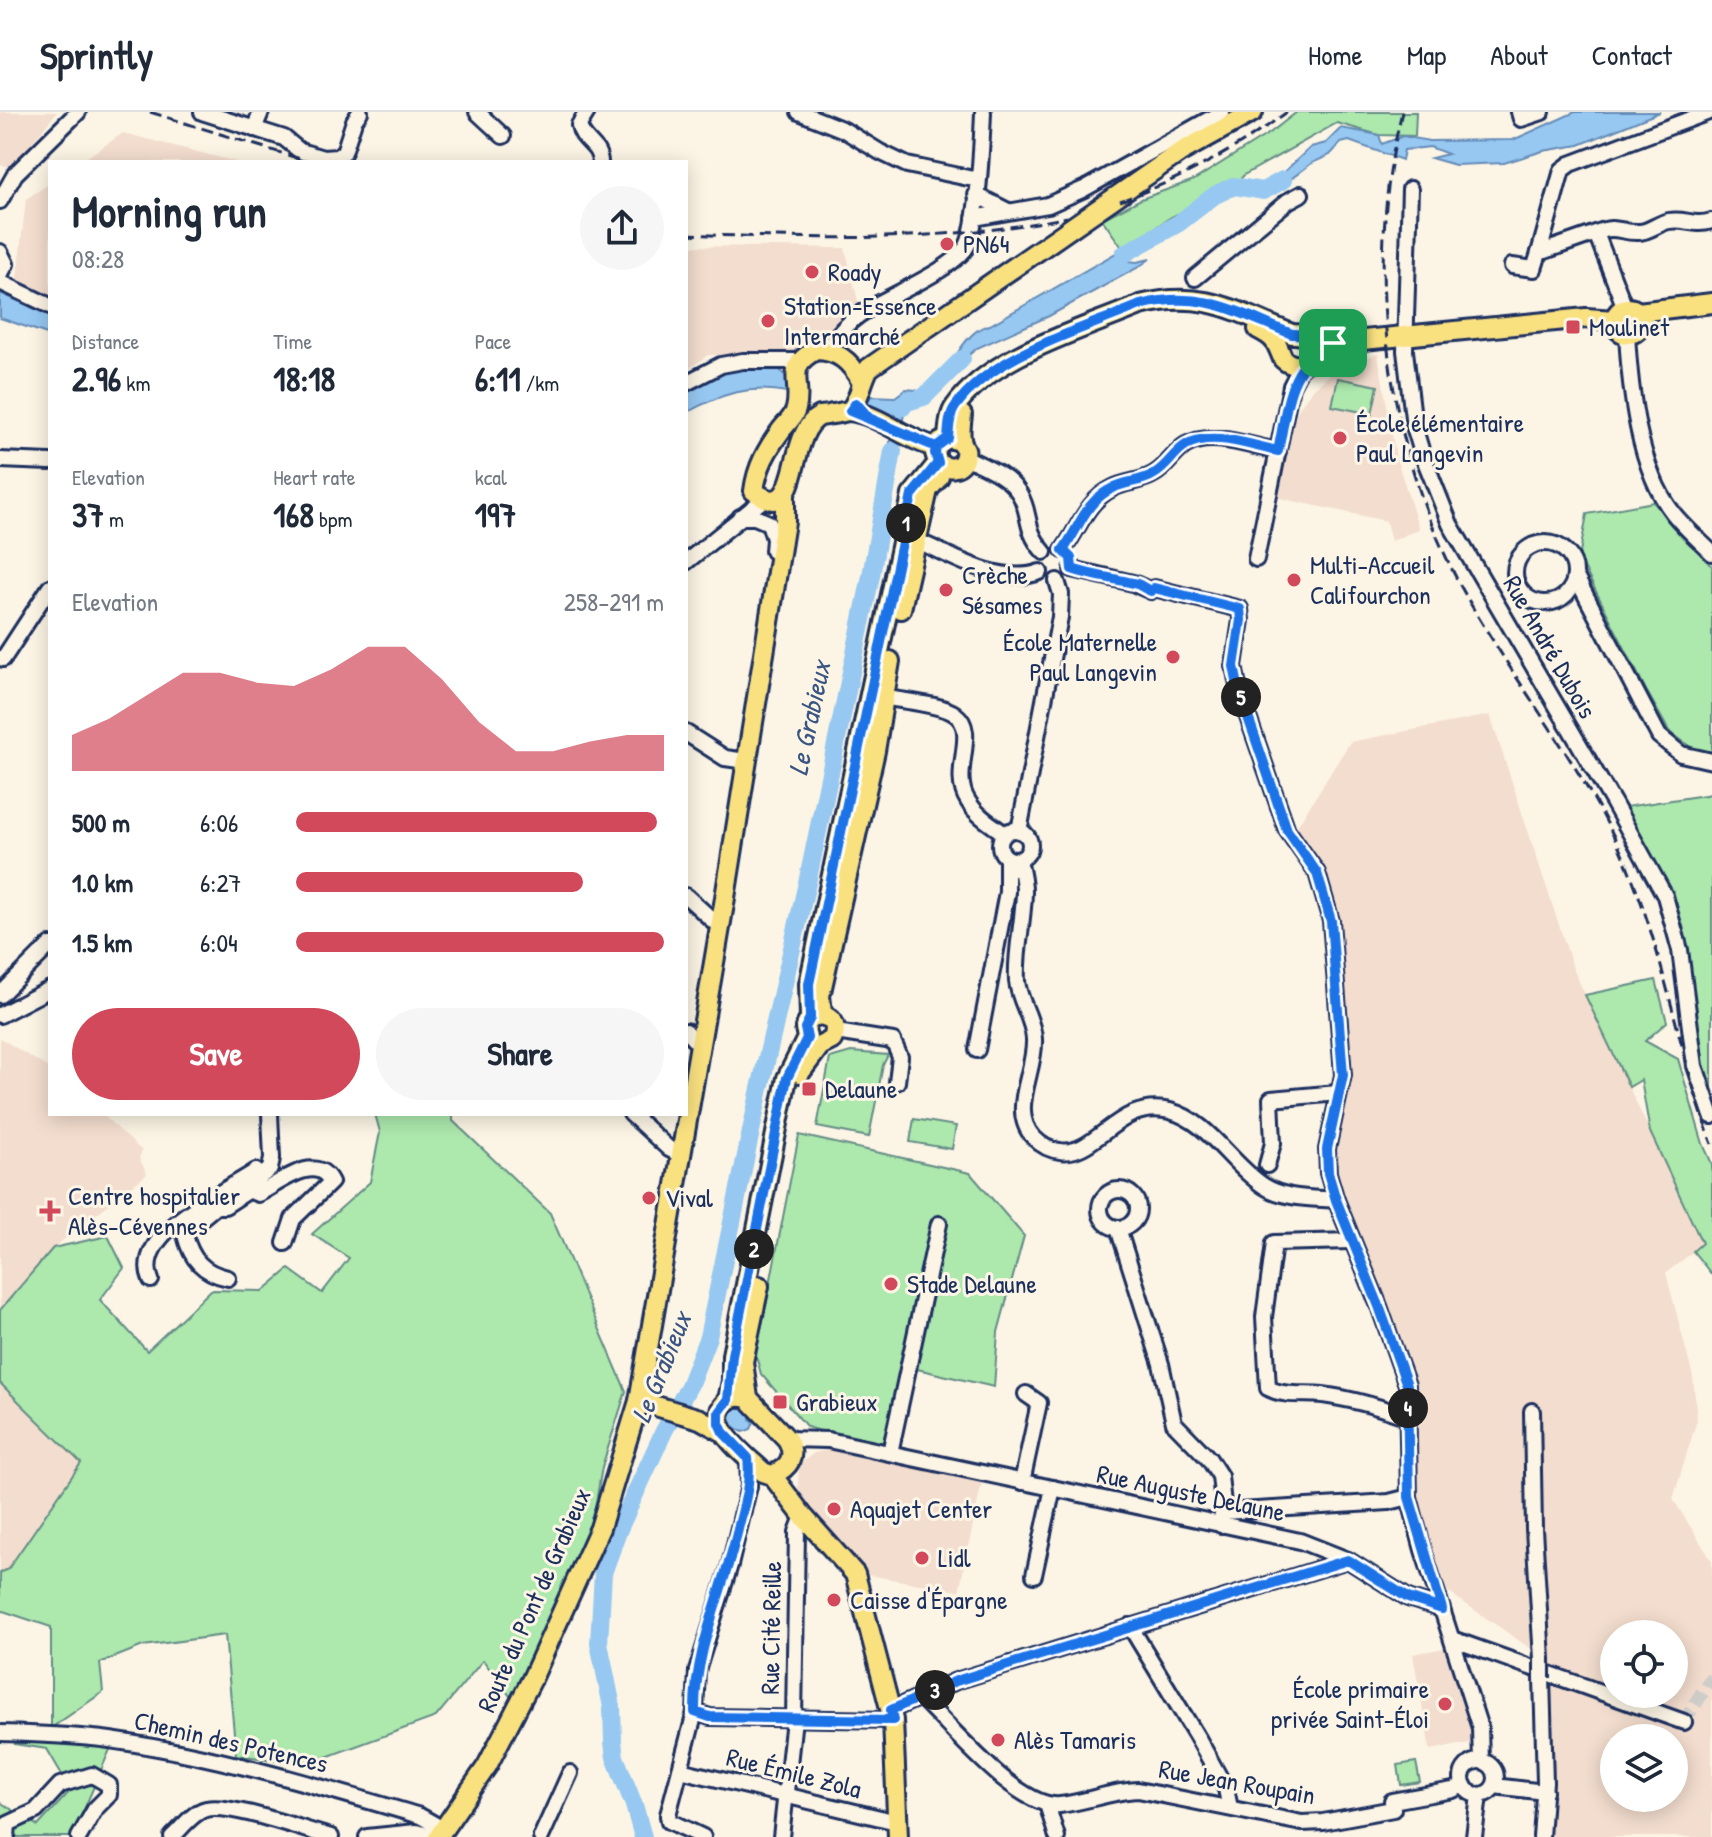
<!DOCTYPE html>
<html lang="en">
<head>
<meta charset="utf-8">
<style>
	body { margin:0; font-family:"Patrick Hand",sans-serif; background:#f6f6f7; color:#1f2937; height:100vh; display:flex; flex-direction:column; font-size:30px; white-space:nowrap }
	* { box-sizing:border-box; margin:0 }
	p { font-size:26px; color:#747a83 }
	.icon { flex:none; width:44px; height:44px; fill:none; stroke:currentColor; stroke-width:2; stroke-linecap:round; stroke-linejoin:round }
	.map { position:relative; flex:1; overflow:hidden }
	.panel { position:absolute; left:48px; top:48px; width:640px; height:956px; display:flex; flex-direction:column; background:#fff; border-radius:0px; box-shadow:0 4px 20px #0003 }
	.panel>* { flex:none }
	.tools { position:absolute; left:1600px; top:1508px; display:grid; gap:16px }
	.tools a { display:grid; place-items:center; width:88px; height:88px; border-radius:50%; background:#fff; box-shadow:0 4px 20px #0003; font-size:40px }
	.pin { position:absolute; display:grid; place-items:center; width:68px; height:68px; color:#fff; margin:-34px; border-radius:16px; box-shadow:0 4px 12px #0006 }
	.km { position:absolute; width:40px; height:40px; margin:-20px; border-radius:50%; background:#222; color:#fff; font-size:22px; line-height:40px; text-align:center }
	.round { display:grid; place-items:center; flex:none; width:84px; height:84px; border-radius:42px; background:#f6f6f7 }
	.headline { display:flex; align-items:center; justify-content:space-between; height:136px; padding:0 24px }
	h1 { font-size:44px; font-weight:700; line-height:60px }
	.metrics { display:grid; grid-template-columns:repeat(3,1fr); gap:12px; height:136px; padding:8px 24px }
	.metrics div { display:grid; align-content:center }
	.metrics b { font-size:34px; font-weight:700 }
	.metrics small { font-size:22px; font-weight:400 }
	.metrics p { font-size:22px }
	.chart { height:224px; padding:16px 24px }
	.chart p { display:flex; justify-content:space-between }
	.chart svg { width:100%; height:144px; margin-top:8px; fill:#d1495b; opacity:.7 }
	.primary-button { display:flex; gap:16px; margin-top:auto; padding:16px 24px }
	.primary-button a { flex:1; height:92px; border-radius:48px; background:#d1495b; color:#fff; font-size:32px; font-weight:700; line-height:92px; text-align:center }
	.primary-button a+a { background:#f6f6f7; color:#1f2937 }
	ul { padding:0 24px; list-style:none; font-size:26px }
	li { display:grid; grid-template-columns:128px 96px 1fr; align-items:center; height:60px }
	li i { height:20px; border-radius:10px; background:#d1495b }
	header { display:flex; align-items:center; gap:48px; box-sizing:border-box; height:112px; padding:0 40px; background:#fff; border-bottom:2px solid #e0e1e3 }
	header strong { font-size:38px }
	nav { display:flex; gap:44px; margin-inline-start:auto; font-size:28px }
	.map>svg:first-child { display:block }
</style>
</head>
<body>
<header>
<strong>Sprintly</strong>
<nav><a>Home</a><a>Map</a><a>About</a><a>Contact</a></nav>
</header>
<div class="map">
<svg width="1712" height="1725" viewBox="0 0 1712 1725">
	<rect width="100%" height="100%" fill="#fcf5e5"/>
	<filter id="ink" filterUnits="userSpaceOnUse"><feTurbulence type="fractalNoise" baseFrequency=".0125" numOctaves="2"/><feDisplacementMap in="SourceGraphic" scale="16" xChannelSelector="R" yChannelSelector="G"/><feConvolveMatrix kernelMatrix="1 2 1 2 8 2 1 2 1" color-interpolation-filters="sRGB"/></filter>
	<g filter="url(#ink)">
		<g fill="#f3ddce" fill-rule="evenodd">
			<path d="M0,0H57L12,55L0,53Z"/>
			<path d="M123,21L237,50H80Z"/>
			<path d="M50,71V185L17,167L26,87Z"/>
			<path d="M686,134L845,136L859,193L798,243H708L686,259Z"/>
			<path d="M1378,242L1396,345L1419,417L1391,429L1386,409L1275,385L1284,337L1292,310L1301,293L1312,278L1335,258L1357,248Z"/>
			<path d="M1490,603L1574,859L1703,1132L1666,1161L1693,1265L1697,1308L1673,1387L1712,1449V1725H1541L1534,1539L1441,1475L1419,1393L1416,1281L1381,1175L1337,1080L1333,1028L1347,954L1334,791L1323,758L1296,716L1350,630ZM1614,1522H1674V1582H1614ZM1614,1626H1674V1686H1614Z"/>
			<path d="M0,926L50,957V1002H102L142,1039L139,1046L147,1062L53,1136L0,1198Z"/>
			<path d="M0,1271L81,1351L8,1457L0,1461Z"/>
			<path d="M838,1335L982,1370L959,1479L863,1462L798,1379L799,1353L814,1341Z"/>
			<path d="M1450,1535L1471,1599L1476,1630L1430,1638L1413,1542Z"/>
		</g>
		<g fill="#ade8ad" stroke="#648c86" stroke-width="2">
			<path d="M1297,0H1416L1415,24L1379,23L1337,11L1244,63L1234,74L1171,105L1123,137L1102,107L1141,87L1194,68L1271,20Z"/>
			<path d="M1338,266L1378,274L1372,302L1332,294Z"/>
			<path d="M1653,390L1712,454V641L1696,639L1669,619L1646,578L1579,446L1587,402Z"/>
			<path d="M1712,682V991L1698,948L1667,775L1625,695Z"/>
			<path d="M1656,868L1667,910L1645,929L1678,947L1703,1032L1712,1052V1163L1693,1139L1702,1131L1650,1020L1641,968L1629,975L1585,883Z"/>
			<path d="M851,940L888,943L883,953L869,1025L817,1015L830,946Z"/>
			<path d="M375,1002H453V1009L550,1101L626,1279L602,1355L594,1402L569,1469L513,1588L483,1548L436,1605L307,1652L236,1643L225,1523L143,1534L100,1551L103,1580L51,1616V1515L0,1498V1461L8,1457L81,1351L0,1271V1198L53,1136L108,1124L124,1156L100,1188L147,1239L211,1178L263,1179L289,1157L322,1181L349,1146L312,1122L370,1070L380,1020Z"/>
			<path d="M914,1007L956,1014L952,1037L910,1030Z"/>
			<path d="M799,1023L970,1061L1024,1124L998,1220L994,1275L904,1254L881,1336L807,1315L761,1262L756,1244Z"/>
			<path d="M50,1629L112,1633L72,1725H0V1690L38,1714L71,1678L47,1637L14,1632Z"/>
			<path d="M1416,1650L1420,1670L1401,1673L1398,1653Z"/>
		</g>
		<g fill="#96c8f2" stroke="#658bb7" stroke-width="2">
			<path d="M1575,0H1660L1579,33L1543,39L1504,51L1455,53L1431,46L1448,42L1430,35L1404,38L1402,48L1349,29L1341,31L1330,43L1312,51L1276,78L1263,79L1311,35L1326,31L1341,16L1379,23L1382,32L1403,24L1429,29L1513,28Z"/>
			<path d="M1143,130L1130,143L1128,149L1137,150L1150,147L1137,156L1049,204L977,236L946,263C954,245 970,216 990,213L1123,137Z"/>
			<path d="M0,181L50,203V223L0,206Z"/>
			<path d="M744,257L780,258L788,266L787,280C749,272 718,283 686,301V280L716,263Z"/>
			<path d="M906,277L916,278L923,285L917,291L905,295L898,339L889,364L884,363L895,303L874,299L867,291L871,284L895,285Z"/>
			<path d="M743,1292L750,1299V1307L754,1310L751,1317L743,1320L727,1312L733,1293Z"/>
		</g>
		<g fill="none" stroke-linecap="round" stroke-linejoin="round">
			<g stroke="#96c8f2" stroke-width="18">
				<path d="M1124,142L1179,111L1215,83L1234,74L1263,79L1283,68"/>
				<path d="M903,295L904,291L924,285L962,247"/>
				<path d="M643,1725L634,1693L615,1645L613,1630L612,1595L599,1531L603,1461L619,1417L664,1319L689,1274L708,1225L759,981L809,762L871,464L893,339"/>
			</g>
			<path stroke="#cfcdca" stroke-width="14" stroke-dasharray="14 7" stroke-linecap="butt" d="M1684,1610L1712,1565"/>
			<g stroke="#1b2f5e" stroke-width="20">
				<g id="minor">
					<path d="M202,0L284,26L300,39L323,46L337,45L344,40L354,9L360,0"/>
					<path d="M477,0L503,24"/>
					<path d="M587,0L579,13C582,30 599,32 600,50"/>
					<path d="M799,0L844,18L880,40L907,53L978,68"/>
					<path d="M1519,0L1521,7L1542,0"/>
					<path d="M254,17L261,0"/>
					<path d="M1410,77L1405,239L1414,314L1423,344L1450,412L1613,690L1665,784L1680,838L1695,954L1712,1004"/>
					<path d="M976,83L1008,99"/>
					<path d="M0,89L15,62L78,0"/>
					<path d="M974,106L1048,93L1084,77L1222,0"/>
					<path d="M1596,121C1616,112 1620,121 1639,120C1649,120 1658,111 1669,109C1686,106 1693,115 1712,109"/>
					<path d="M0,140L6,152L0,163"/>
					<path d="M1539,141L1562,58L1570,52L1709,0"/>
					<path d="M1512,154L1534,157L1539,141L1596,121L1625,196"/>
					<path d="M1195,166L1288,89L1301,82"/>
					<path d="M0,170L50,194"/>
					<path d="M1627,222C1630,277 1638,356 1673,401C1684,415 1699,428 1712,441"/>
					<path d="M826,238C836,224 846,212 859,203C885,185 954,158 967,134C978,113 982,27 983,0"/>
					<path d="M686,271L721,253L743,249H799"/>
					<path d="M965,345C983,354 1008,363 1019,381C1032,402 1023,416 1044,440"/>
					<path d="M0,348L50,350"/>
					<path d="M740,405H755L769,411L774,427L773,439"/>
					<path d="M916,428C951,444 1001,474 1040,460"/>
					<circle cx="1545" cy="461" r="30"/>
					<path d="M1063,438C1080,415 1086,389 1113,376C1126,369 1142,370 1154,362C1167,355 1174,340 1186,333C1212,318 1251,335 1278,339"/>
					<path d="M1256,447L1291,274L1302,253"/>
					<path d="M686,450L764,387"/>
					<path d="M1072,457L1133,471L1151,479L1154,476L1240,497L1241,508L1234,554L1239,579L1287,718L1317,761L1331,809L1343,963L1327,1037L1328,1061L1336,1088L1379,1194L1407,1273L1409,1385L1423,1438L1480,1616L1481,1649"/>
					<path d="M1575,463L1659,624L1681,642L1712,649"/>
					<path d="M3,547L50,475"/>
					<path d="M883,585C901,589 942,592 955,602C980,620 949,660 968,689C976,703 992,713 1005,722"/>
					<path d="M686,621L725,646L746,649"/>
					<circle cx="1015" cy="733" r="15"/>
					<path d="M1019,719L1060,505L1061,482L1057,469"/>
					<path d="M1019,748C1021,758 1024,768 1024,778C1024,808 1015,839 1017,869C1019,890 1033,906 1034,927C1036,960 1008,998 1034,1026C1042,1034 1049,1038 1060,1039C1096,1045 1118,986 1170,999C1209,1009 1231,1053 1264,1074C1284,1087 1313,1086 1336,1088"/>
					<path d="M686,784L720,815"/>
					<path d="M0,883L50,833"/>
					<path d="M0,903L50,877"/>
					<path d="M686,919L693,927L701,930"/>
					<path d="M836,920L893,929L900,945L897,970"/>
					<path d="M977,938L1007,780V746"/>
					<path d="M270,1002L272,1046L270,1057L251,1072L253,1080L258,1082C277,1073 316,1039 331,1070L293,1107L285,1131"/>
					<path d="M631,1002L669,1037L681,1043"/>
					<path d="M1267,1053L1273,1031L1271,987L1338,981"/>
					<circle cx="1119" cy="1097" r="19"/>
					<path d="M1118,1116L1161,1252L1174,1311L1209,1347L1220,1364L1223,1392L1221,1413"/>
					<path d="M1352,1129L1274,1131L1264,1205L1268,1276C1284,1285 1305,1281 1323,1283C1353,1287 1380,1295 1408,1305"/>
					<path d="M228,1166C203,1161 191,1147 185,1123L188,1117L216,1094H225L251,1077"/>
					<path d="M151,1168C131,1121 226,1080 256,1059"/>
					<path d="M1532,1299L1534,1417L1542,1547"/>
					<path d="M787,1327L828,1328L1300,1429L1348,1448"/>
					<path d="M890,1341L939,1112"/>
					<path d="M1022,1370L1039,1291L1026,1282"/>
					<path d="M1223,1400L1389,1390L1409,1385"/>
					<path d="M1034,1463L1053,1376"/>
					<path d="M1130,1514L1199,1628L1226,1677L1230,1696"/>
					<path d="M1452,1527L1684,1610"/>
					<path d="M921,1586C951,1614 1018,1697 1060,1693C1086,1690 1111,1679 1138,1678L1302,1711L1323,1710L1393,1697L1392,1689L1453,1678L1464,1673"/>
					<path d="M891,1598L956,1569L1348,1448L1408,1486L1442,1497"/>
					<path d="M695,1600L710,1605L893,1608"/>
					<path d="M0,1621C37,1622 74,1623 110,1628C215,1643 318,1674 420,1704L436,1713L442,1721"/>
					<circle cx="1479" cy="1666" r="17"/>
					<path d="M680,1658L897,1710"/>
					<path d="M1494,1674L1545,1680"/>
					<path d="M1047,1692L1057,1725"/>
					<path d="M668,1703L695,1600L697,1559L730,1453L749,1374L748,1346"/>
					<path d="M668,1703L669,1709L703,1725"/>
					<path d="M7,1725L8,1712L36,1699L60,1673L92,1663L109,1673V1683L95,1697L79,1725"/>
					<path d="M172,1725C182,1716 193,1700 206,1697C231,1691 304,1718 331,1725"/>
					<path d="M367,1725L416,1720L429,1723L442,1721"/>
					<path d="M541,1725L570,1661"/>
					<path d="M781,1725L794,1607L797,1420L803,1404"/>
					<path d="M1474,1725L1479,1683"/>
					<path d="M1541,1725L1545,1670L1542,1566"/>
				</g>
			</g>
			<g stroke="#1b2f5e" stroke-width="24">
				<g id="major">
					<circle cx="1628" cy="209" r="13"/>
					<path d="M1638,200L1712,191"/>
					<path d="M1258,217C1276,226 1276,230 1283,247C1300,262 1317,247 1310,227"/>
					<path d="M861,269C851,250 838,238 816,238C783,255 803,270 796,297C794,305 787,311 782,317C767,337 757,355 754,379C803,417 785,321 820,304C820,304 831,303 832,302C837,302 845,299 850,299C878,302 908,329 936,335"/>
					<path d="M850,299C860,287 861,270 869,256L1179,41L1253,0"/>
					<path d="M948,326C949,316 949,303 955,295C992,242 1082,218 1140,193C1203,177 1235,199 1292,222C1303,221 1320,229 1333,231L1586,206L1615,208"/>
					<path d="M961,329L948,326L939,331L935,341L938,351C948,358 963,358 965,343C967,335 964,338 962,331C959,323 961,311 962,303"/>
					<path d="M901,497L928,378L939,365"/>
					<path d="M822,900L820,884L875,639L890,549"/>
					<path d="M800,961L820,934L832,928C841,911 827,898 810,906"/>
					<path d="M748,1286L743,1250L759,1174"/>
					<path d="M728,1288L732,1269V1243L787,966L807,926L805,916L810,906L809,872L912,383L938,351"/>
					<path d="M639,1289L700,1307L723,1320"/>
					<path d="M772,1363C789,1356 797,1345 787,1327L748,1286C740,1284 731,1283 725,1291C703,1314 748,1345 763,1360L772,1363L803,1404L855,1462L893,1608L898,1725"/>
					<path d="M438,1725L487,1654L532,1567L600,1416L639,1289L724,792L785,410V384"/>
				</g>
			</g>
			<use href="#minor" stroke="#fcf5e5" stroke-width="14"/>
			<use href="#major" stroke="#fae180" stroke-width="18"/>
			<g stroke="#1b2f5e" stroke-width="3" stroke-dasharray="12 6" stroke-linecap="butt">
				<path d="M150,0L310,50"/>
				<path d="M1402,0C1361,162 1388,353 1473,496C1520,576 1578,650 1618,733C1663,829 1676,934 1712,1032"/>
				<path d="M1120,89C1180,68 1236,38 1287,0"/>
				<path d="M686,122C809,127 947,131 1067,105"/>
			</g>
			<g stroke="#1b2f5e" stroke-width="20" stroke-linecap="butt">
				<path id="minor-bridge" d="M1542,1547V1566"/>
			</g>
			<use href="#minor-bridge" stroke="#fcf5e5" stroke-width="14"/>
		</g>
	</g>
	<g fill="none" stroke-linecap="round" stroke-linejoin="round" filter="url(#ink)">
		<g stroke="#fff" stroke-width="16">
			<path id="route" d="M1333,231C1320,229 1303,221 1292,222C1236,200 1203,177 1140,193C1082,218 992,242 955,295C949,303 949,316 948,326L936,335L869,306L856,291L850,299L936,335L935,341L938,351L912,383L809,872L810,906L805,916L807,926L787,966L732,1243L728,1288L719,1300V1311L723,1320L748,1346C751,1370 745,1390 739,1413C725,1475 694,1537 695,1600L710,1605L893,1608L891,1598L956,1569L1348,1448L1408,1486L1442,1497L1409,1385L1407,1273L1379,1194L1336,1088L1328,1061L1327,1037L1343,963L1331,809L1317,761L1287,718L1239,579L1234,554L1241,508L1240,497L1154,476L1151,479C1144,477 1141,472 1133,471C1113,466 1092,464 1072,457L1071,446L1063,438C1080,415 1085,389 1113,376C1126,369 1142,370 1154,362C1167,355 1174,340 1186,333C1212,318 1251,334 1278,339C1288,293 1287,253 1333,231"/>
		</g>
		<use href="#route" stroke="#1a73e8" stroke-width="10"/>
	</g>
	<g fill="#d1495b" stroke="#fcf5e5" stroke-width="3">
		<circle cx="947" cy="132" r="8"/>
		<circle cx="812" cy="160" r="8"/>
		<circle cx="768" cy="209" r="8"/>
		<rect x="1565" y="207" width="16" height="16" rx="4"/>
		<circle cx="1340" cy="326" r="8"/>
		<circle cx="1294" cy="468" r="8"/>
		<circle cx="946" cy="478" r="8"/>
		<circle cx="1173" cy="545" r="8"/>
		<rect x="801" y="969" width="16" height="16" rx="4"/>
		<circle cx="649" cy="1086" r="8"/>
		<path d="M46 1087h8v8h8v8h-8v8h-8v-8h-8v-8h8z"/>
		<circle cx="891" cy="1172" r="8"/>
		<rect x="772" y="1282" width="16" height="16" rx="4"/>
		<circle cx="834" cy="1397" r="8"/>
		<circle cx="922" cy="1446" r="8"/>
		<circle cx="834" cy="1488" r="8"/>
		<circle cx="1445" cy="1592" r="8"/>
		<circle cx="998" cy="1628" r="8"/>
	</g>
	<g text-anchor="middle" stroke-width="6" stroke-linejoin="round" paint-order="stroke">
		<g font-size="26" fill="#1b2f5e" stroke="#fcf5e5" text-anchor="start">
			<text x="963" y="141">PN64</text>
			<text x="828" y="169">Roady</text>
			<text x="784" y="203">Station-Essence<tspan x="784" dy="30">Intermarché</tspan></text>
			<text x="1589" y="224">Moulinet</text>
			<text x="1356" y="320">École élémentaire<tspan x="1356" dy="30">Paul Langevin</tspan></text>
			<text x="1310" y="462">Multi-Accueil<tspan x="1310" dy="30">Califourchon</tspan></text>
			<text x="962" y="472">Crèche<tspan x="962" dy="30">Sésames</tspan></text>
			<text x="1157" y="539" text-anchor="end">École Maternelle<tspan x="1157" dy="30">Paul Langevin</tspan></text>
			<text x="825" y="986">Delaune</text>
			<text x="68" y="1093">Centre hospitalier<tspan x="68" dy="30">Alès-Cévennes</tspan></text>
			<text x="665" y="1095">Vival</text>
			<text x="907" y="1181">Stade Delaune</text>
			<text x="796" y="1299">Grabieux</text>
			<text x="850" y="1406">Aquajet Center</text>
			<text x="938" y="1455">Lidl</text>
			<text x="850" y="1497">Caisse d'Épargne</text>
			<text x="1429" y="1586" text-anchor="end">École primaire<tspan x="1429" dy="30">privée Saint-Éloi</tspan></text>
			<text x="1014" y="1637">Alès Tamaris</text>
		</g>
		<g font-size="26" fill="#1b2f5e" stroke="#fcf5e5">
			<text transform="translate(1550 535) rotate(60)" y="9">Rue André Dubois</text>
			<text transform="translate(1191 1381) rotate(12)" y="9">Rue Auguste Delaune</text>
			<text transform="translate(534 1488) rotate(-66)" y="9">Route du Pont de Grabieux</text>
			<text transform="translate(771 1516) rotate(-89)" y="9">Rue Cité Reille</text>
			<text transform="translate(231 1630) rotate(13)" y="9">Chemin des Potences</text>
			<text transform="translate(794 1661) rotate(14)" y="9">Rue Émile Zola</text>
			<text transform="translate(1237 1670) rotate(10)" y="9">Rue Jean Roupain</text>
		</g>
		<g font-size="28" font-style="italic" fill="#3a5583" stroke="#fcf5e5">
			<text transform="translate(809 606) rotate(-78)" y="10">Le Grabieux</text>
			<text transform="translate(661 1255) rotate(-68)" y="10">Le Grabieux</text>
		</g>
	</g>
</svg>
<div class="tools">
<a><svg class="icon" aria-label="locate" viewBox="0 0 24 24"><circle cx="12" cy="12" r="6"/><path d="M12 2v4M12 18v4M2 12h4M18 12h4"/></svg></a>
<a><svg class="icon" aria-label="layers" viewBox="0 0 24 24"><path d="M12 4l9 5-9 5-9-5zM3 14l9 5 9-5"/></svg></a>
</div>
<div class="pin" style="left:1333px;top:231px;background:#1e9e55"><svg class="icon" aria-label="arrive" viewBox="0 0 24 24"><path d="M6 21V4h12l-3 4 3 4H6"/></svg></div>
<b class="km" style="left:906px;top:411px">1</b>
<b class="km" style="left:754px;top:1137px">2</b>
<b class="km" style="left:935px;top:1578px">3</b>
<b class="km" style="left:1408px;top:1296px">4</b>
<b class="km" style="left:1241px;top:585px">5</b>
<section class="panel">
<div class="headline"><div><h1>Morning run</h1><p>08:28</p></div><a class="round"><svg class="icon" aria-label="share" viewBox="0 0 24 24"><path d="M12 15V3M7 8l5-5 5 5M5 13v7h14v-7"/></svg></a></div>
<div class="metrics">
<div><p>Distance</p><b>2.96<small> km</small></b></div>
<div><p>Time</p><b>18:18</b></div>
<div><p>Pace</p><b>6:11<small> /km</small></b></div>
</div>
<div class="metrics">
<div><p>Elevation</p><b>37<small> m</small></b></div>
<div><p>Heart rate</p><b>168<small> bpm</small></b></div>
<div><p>kcal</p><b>197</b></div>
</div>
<div class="chart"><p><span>Elevation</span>258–291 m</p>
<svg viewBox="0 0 160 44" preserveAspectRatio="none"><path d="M0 44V33L10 28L20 21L30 14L40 14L50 17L60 18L70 13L80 6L90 6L100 16L110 29L120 38L130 38L140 35L150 33L160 33V44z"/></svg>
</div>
<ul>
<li><b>500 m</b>6:06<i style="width:98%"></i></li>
<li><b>1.0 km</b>6:27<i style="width:78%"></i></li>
<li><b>1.5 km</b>6:04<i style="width:100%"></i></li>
</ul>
<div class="primary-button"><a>Save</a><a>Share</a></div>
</section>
</div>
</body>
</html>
